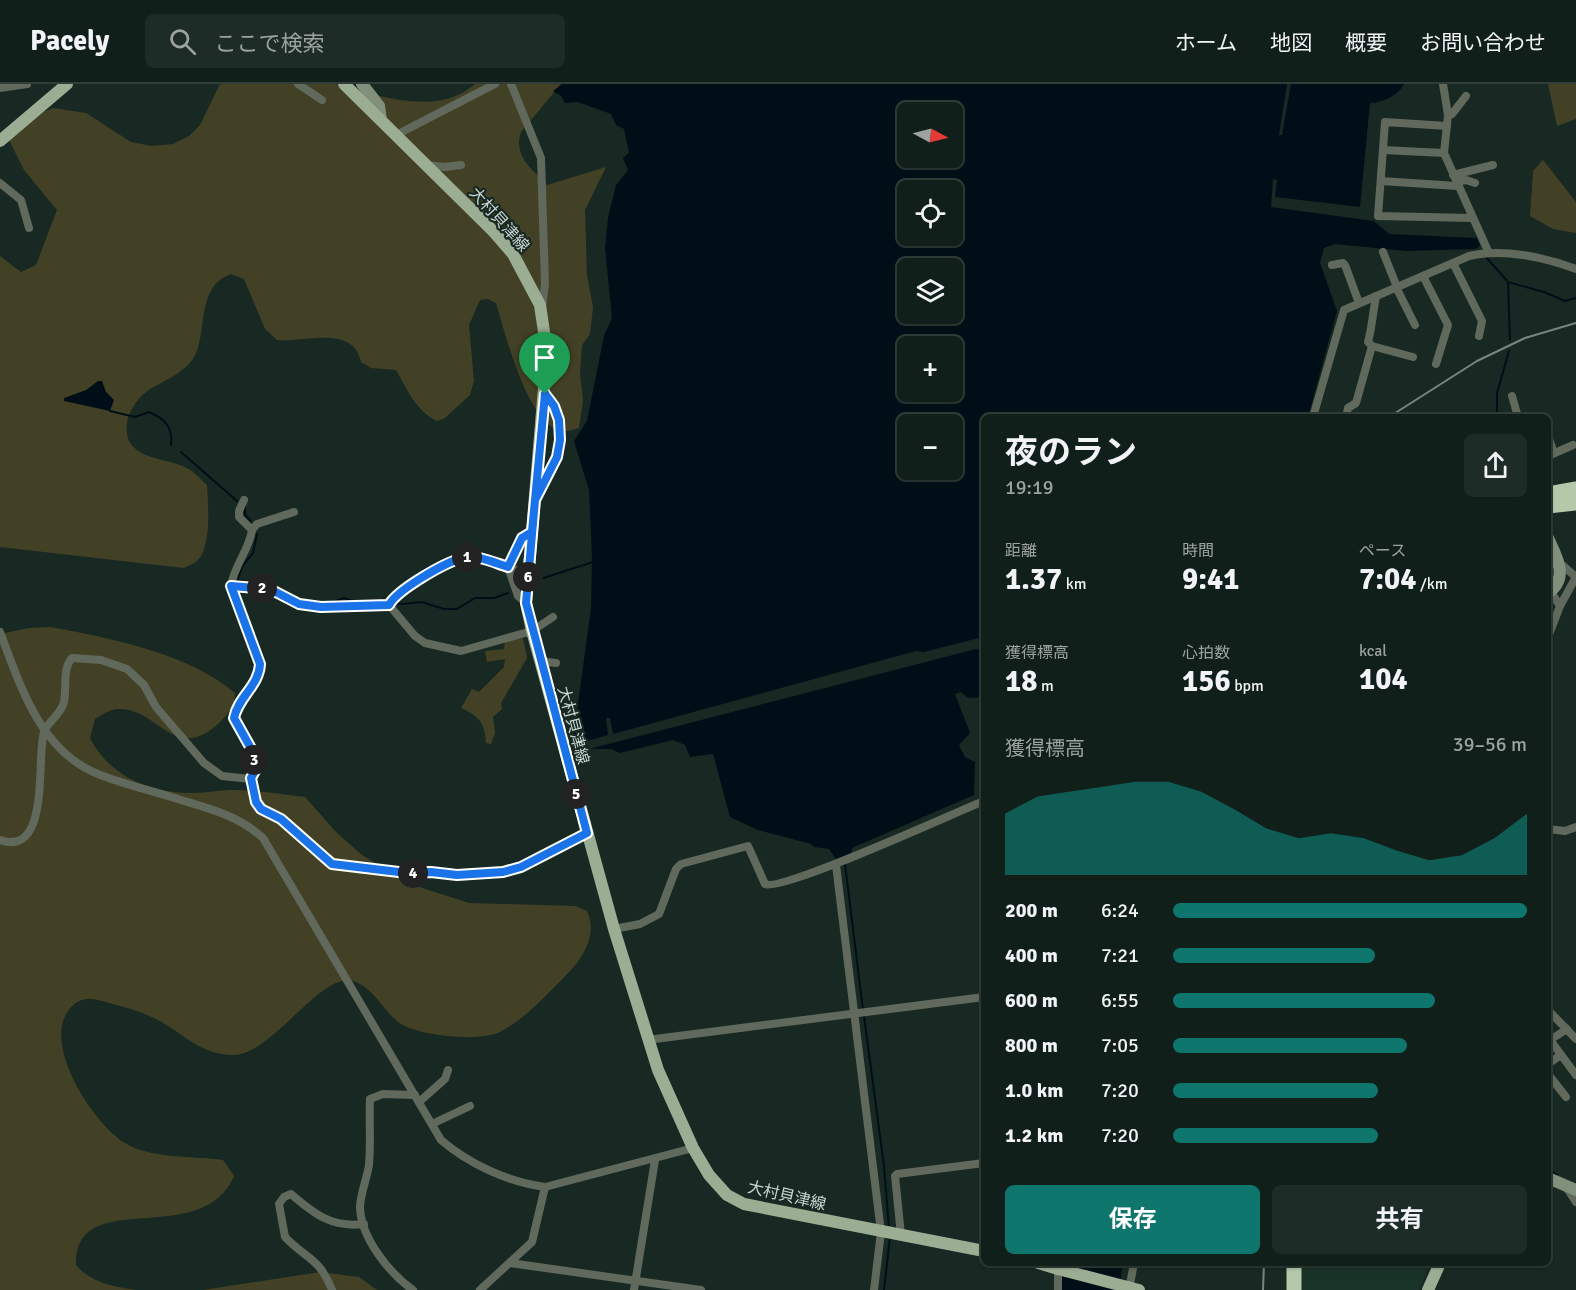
<!DOCTYPE html>
<html lang="ja">
<head>
<meta charset="utf-8">
<style>
	body { margin:0; font-family:Signika,"Noto Sans JP",sans-serif; background:#1e2c27; color:#f1f3f6; height:100vh; display:flex; flex-direction:column; font-size:22px; white-space:nowrap }
	* { box-sizing:border-box; margin:0 }
	p { font-size:20px; color:#9ca2a2 }
	.icon { flex:none; width:33px; height:33px; fill:none; stroke:currentColor; stroke-width:2; stroke-linecap:round; stroke-linejoin:round }
	.map { position:relative; flex:1; overflow:hidden }
	.side { position:absolute; left:981px; top:330px; width:570px; height:852px; display:flex; flex-direction:column; background:#111f1a; border-radius:9px; box-shadow:0 2px 4px #0004,0 0 0 2px #303d39 }
	.side>* { flex:none }
	.needle { width:39px; rotate:97deg }
	.controls { position:absolute; left:897px; top:18px; display:grid; gap:12px }
	.controls a { display:grid; place-items:center; width:66px; height:66px; border-radius:9px; background:#111f1a; box-shadow:0 2px 4px #0004,0 0 0 2px #303d39; font-size:30px }
	.pin { position:absolute; display:grid; place-items:center; width:51px; height:51px; color:#fff; margin:-62px -26px; border-radius:50% 50% 50% 0; rotate:-45deg; box-shadow:0 0 6px #0007 }
	.pin .icon { rotate:45deg }
	.km { position:absolute; width:30px; height:30px; margin:-15px; border-radius:50%; background:#222; color:#fff; font-size:16px; line-height:30px; text-align:center }
	.round { display:grid; place-items:center; flex:none; width:63px; height:63px; border-radius:9px; background:#1e2c27 }
	.head { display:flex; align-items:center; justify-content:space-between; height:102px; padding:0 24px }
	h1 { font-size:33px; font-weight:700; line-height:45px }
	.stats { display:grid; grid-template-columns:repeat(3,1fr); gap:9px; height:102px; padding:6px 24px }
	.stats div { display:grid; align-content:center }
	.stats b { font-size:30px; font-weight:700 }
	.stats small { font-size:16px; font-weight:400 }
	.stats p { font-size:16px }
	.chart { height:168px; padding:12px 24px }
	.chart p { display:flex; justify-content:space-between }
	.chart svg { width:100%; height:108px; margin-top:6px; fill:#0f766e; opacity:.7 }
	.cta { display:flex; gap:12px; margin-top:auto; padding:12px 24px }
	.cta a { flex:1; height:69px; border-radius:9px; background:#0f766e; color:#fff; font-size:24px; font-weight:700; line-height:69px; text-align:center }
	.cta a+a { background:#1e2c27; color:#f1f3f6 }
	ul { padding:0 24px; list-style:none; font-size:20px }
	li { display:grid; grid-template-columns:96px 72px 1fr; align-items:center; height:45px }
	li i { height:15px; border-radius:8px; background:#0f766e }
	header { display:flex; align-items:center; gap:36px; box-sizing:border-box; height:84px; padding:0 30px; background:#111f1a; border-bottom:2px solid #303d39 }
	header strong { font-size:28px }
	nav { display:flex; gap:33px; margin-inline-start:auto; font-size:21px }
	.search { width:420px; height:54px; background:#1e2c27; display:flex; align-items:center; gap:15px; box-sizing:border-box; padding:0 21px; border-radius:9px; color:#9ca2a2; font-size:22px }
	.map>svg:first-child { display:block }
</style>
</head>
<body>
<header>
<strong>Pacely</strong>
<div class="search"><svg class="icon" aria-label="search" viewBox="0 0 24 24"><circle cx="10" cy="10" r="6"/><path d="M15 15l6 6"/></svg>ここで検索</div>
<nav><a>ホーム</a><a>地図</a><a>概要</a><a>お問い合わせ</a></nav>
</header>
<div class="map">
<svg width="1576" height="1206" viewBox="0 0 1576 1206">
	<rect width="100%" height="100%" fill="#172922"/>
	<path fill="#1a3329" d="M1300,1179H1430L1419,1206H1299Z"/>
	<g fill="#434125">
		<path d="M220,0C247,0 275,0 303,0C312,0 325,0 335,0C378,11 436,34 475,0H561L521,48C513,72 532,85 547,101L606,83L585,126L587,191L593,223L590,250L582,261L580,290L583,317L579,344C572,346 564,349 557,346C526,333 505,249 496,219L488,215L480,216L469,241L474,297L470,311L445,334L437,337C416,327 407,305 396,286L371,284L361,278C353,240 304,259 277,256L265,245L244,195L231,190C191,204 212,259 188,281C165,303 141,299 128,334C126,341 126,351 129,357C140,378 176,374 193,388C198,392 202,397 207,401C208,419 212,464 197,477C194,480 187,482 184,484L0,463V172L21,188L36,181L57,126L24,86L9,56L33,32L53,24L86,29L131,58L152,62L173,60L189,52L200,41Z"/>
		<path d="M1548,0H1576V35L1557,42Z"/>
		<path d="M1543,76L1576,118V149L1553,145L1530,132L1533,87Z"/>
		<path d="M50,543C110,554 188,569 235,609C235,621 230,628 221,637C175,683 158,622 117,625C109,626 101,631 95,635L90,654C109,692 151,710 194,709C207,709 219,706 231,706C256,706 281,710 305,713L337,749L362,771L413,801L469,819L575,822L587,827C597,848 586,869 572,885C550,907 528,933 500,948C479,958 416,952 398,938C381,924 367,892 342,897C311,904 268,971 233,971C202,971 185,951 160,937C146,929 125,923 109,919C102,917 93,914 87,915C78,916 74,919 68,927C43,962 93,1039 125,1059C150,1075 195,1072 223,1076L234,1092C202,1167 74,1100 76,1181C91,1199 113,1202 135,1206H0V550L29,544Z"/>
		<path d="M523,554L527,574L501,619L502,625L493,633L495,649L491,660L486,659C485,639 479,632 461,624L472,605L479,608L504,583L505,575L487,578L485,567L504,565L505,557Z"/>
		<path d="M320,1188L359,1193L377,1206H203Z"/>
	</g>
	<g fill="#000f17" fill-rule="evenodd">
		<path d="M562,0H1287L1279,51H1282L1291,0H1404C1399,11 1382,19 1370,19L1360,123L1275,113L1277,96L1273,95L1271,123L1374,137L1389,150L1477,154L1480,161L1476,165L1406,167L1335,160L1324,164L1320,179L1337,227L1308,333H984V556L979,554L924,568L916,567L613,650L610,634H606L608,651L577,660L574,649L591,524L592,473L589,406L574,357L587,337L604,252L612,234L605,164L608,134L616,101L628,86L623,74L629,69L624,45L616,41L611,30L578,18L565,19L561,12L553,7ZM908,28H952V74H908ZM908,106H952V152H908ZM908,184H952V230H908ZM908,262H952V308H908ZM908,340H952V386H908Z"/>
		<path d="M98,297H102L106,308L114,316L110,327L64,317V314L86,306Z"/>
		<path d="M976,565L984,568V613L968,614L961,608L955,610L970,649L959,661L965,673L975,678L974,711L852,764L851,771L837,777L829,765L814,763L811,760L758,746L730,733L713,670L690,673L685,661L673,656L620,669L611,665H589Z"/>
		<path d="M1062,1179H1123L1119,1206H1061Z"/>
	</g>
	<g fill="none" stroke-linecap="round" stroke-linejoin="round">
		<g stroke="#000f17" stroke-width="2">
			<path d="M1486,173L1508,198L1544,208L1565,217L1576,214"/>
			<path d="M1508,199L1510,256"/>
			<path d="M110,327L135,333L149,328C165,335 173,343 171,361"/>
			<path d="M1497,333V309L1509,267"/>
			<path d="M181,368L237,417"/>
			<path d="M245,422V431L251,437"/>
			<path d="M257,450L253,469L243,481L237,497L271,501"/>
			<path d="M534,497L593,478"/>
			<path d="M297,515L329,519L344,514L355,518L383,517"/>
			<path d="M394,519L402,520L422,518L444,525H457L475,514H494L508,509"/>
			<path d="M845,780L863,926"/>
			<path d="M864,932L884,1082L889,1144"/>
			<path d="M1548,1085L1557,1091"/>
			<path d="M884,1206L890,1152"/>
		</g>
		<g stroke="#60695c" stroke-width="8">
			<path d="M298,0L322,16"/>
			<path d="M511,0L541,74L545,200L542,224"/>
			<path d="M1443,0L1448,31L1444,69L1488,167"/>
			<path d="M0,4L27,0"/>
			<path d="M1448,31L1452,30L1466,12"/>
			<path d="M1447,42L1385,38L1378,132L1472,134"/>
			<path d="M396,51L495,0"/>
			<path d="M1383,66L1444,69"/>
			<path d="M426,81L445,83L461,81"/>
			<path d="M1453,91L1493,81"/>
			<path d="M1381,97L1457,102"/>
			<path d="M1456,98L1466,96L1475,99"/>
			<path d="M0,99L21,116L29,144"/>
			<path d="M1383,168L1397,203"/>
			<path d="M1453,179L1482,237L1479,252"/>
			<path d="M1332,181L1343,179L1345,181L1359,219"/>
			<path d="M1423,192L1448,241L1436,280"/>
			<path d="M1396,203L1415,241"/>
			<path d="M1372,262L1413,273"/>
			<path d="M1512,312L1518,333"/>
			<path d="M1313,333L1344,226L1469,172C1502,164 1544,173 1576,185"/>
			<path d="M1346,333L1348,324L1356,319L1372,262L1368,258C1372,243 1373,228 1376,212"/>
			<path d="M1548,352L1554,369"/>
			<path d="M1548,372L1573,361"/>
			<path d="M537,413C556,380 572,343 545,310"/>
			<path d="M252,446L257,440L294,428"/>
			<path d="M1560,479L1576,493"/>
			<path d="M509,487L528,485"/>
			<path d="M231,502C234,481 249,467 252,446L239,433V427L244,416"/>
			<path d="M526,519L518,512L508,483L522,454L532,448"/>
			<path d="M389,521C397,506 445,478 462,474C476,470 495,479 508,483"/>
			<path d="M1560,522L1576,493"/>
			<path d="M553,533L532,547L461,567L425,559L415,552L389,521L321,523L299,520L270,505L231,502L259,580V592L235,624L234,634L253,668L256,685L251,695L256,718L261,725L281,735L332,780L407,789L457,791L503,788L521,784L587,749"/>
			<path d="M0,548C20,601 40,667 98,690C125,701 154,707 181,716C211,725 239,732 263,754L441,1056C469,1080 508,1098 545,1103L693,1064"/>
			<path d="M1548,553L1560,522L1551,508"/>
			<path d="M540,577L556,579"/>
			<path d="M1548,745L1565,747L1576,743"/>
			<path d="M0,756C51,774 36,673 44,648C47,638 61,631 64,618C67,604 62,585 72,574L101,576L127,585L144,601L156,623L204,679L222,692L251,695"/>
			<path d="M836,781L881,1148L874,1206"/>
			<path d="M614,845L640,840L659,830L676,785L681,780L748,762L765,800C780,809 956,728 984,717"/>
			<path d="M1548,926L1576,955"/>
			<path d="M1567,945L1550,956L1576,991"/>
			<path d="M647,956L984,913"/>
			<path d="M1548,980L1561,971"/>
			<path d="M1548,990L1566,1013"/>
			<path d="M419,1018L445,995L448,986"/>
			<path d="M432,1040L470,1022"/>
			<path d="M1565,1101L1576,1118"/>
			<path d="M901,1151L895,1092L897,1090L984,1079"/>
			<path d="M510,1179L701,1206"/>
			<path d="M332,1206C319,1173 307,1176 285,1153L279,1120L284,1113L291,1110C314,1130 332,1144 364,1140"/>
			<path d="M413,1206C389,1189 360,1153 360,1122C361,1108 367,1094 369,1081C371,1059 369,1037 370,1015L383,1010L415,1011"/>
			<path d="M480,1206L532,1158L545,1103"/>
			<path d="M634,1206L655,1076"/>
			<path d="M1058,1206V1182"/>
			<path d="M1129,1206L1134,1179"/>
		</g>
		<g stroke="#81907b" stroke-width="12">
			<path d="M362,0L379,22L381,36"/>
			<path d="M1548,454C1556,472 1570,494 1548,509"/>
			<path d="M1548,1094L1576,1106"/>
		</g>
		<g stroke="#9bae93" stroke-width="12">
			<path d="M344,0L494,148L513,170L540,221L547,268L526,519L532,547L614,845L658,986L693,1064L709,1091L727,1111L744,1120L984,1167"/>
			<path d="M0,57L67,0"/>
			<path d="M1038,1179L1058,1185"/>
			<path d="M1428,1206L1440,1179"/>
		</g>
		<g stroke="#b3c9a9" stroke-width="15">
			<path d="M1548,410L1576,405"/>
			<path d="M1548,422L1576,419"/>
			<path d="M1294,1206V1179"/>
		</g>
		<g stroke="#788580" stroke-width="2">
			<path d="M1389,333L1477,277L1525,254L1576,239"/>
			<path d="M1263,1206L1264,1179"/>
		</g>
		<path stroke="#9bae93" stroke-width="12" d="M1058,1185L1139,1206"/>
	</g>
	<g fill="none" stroke-linecap="round" stroke-linejoin="round">
		<g stroke="#fff" stroke-width="12">
			<path id="route" d="M545,310L532,448L522,454L508,483C495,479 476,470 463,474C445,478 397,506 389,521L321,523L299,520L270,505L231,502L260,580C259,602 238,613 234,634L253,668L256,685L251,694L256,718L261,725L281,735L332,780L407,789L431,788L457,791L503,788L521,783L587,749L526,519L535,416L557,373L560,356L559,336L554,322L545,310"/>
		</g>
		<use href="#route" stroke="#1a73e8" stroke-width="8"/>
	</g>
	<g text-anchor="middle" stroke-width="4.5" stroke-linejoin="round" paint-order="stroke">
		<g font-size="16" fill="#cbd5d1" stroke="#172922">
			<text transform="translate(500 135) rotate(48)" y="6">大村貝津線</text>
			<text transform="translate(574 641) rotate(75)" y="6">大村貝津線</text>
			<text transform="translate(787 1111) rotate(13)" y="6">大村貝津線</text>
		</g>
	</g>
</svg>
<div class="controls">
<a><svg class="needle" viewBox="-14 -14 28 28"><path d="M0-13l5 13h-10z" fill="#e53935"/><path d="M0 13l5-13h-10z" fill="#9ca2a2"/></svg></a>
<a><svg class="icon" aria-label="locate" viewBox="0 0 24 24"><circle cx="12" cy="12" r="6"/><path d="M12 2v4M12 18v4M2 12h4M18 12h4"/></svg></a>
<a><svg class="icon" aria-label="layers" viewBox="0 0 24 24"><path d="M12 4l9 5-9 5-9-5zM3 14l9 5 9-5"/></svg></a>
<a>+</a>
<a>−</a>
</div>
<div class="pin" style="left:545px;top:310px;background:#1e9e55"><svg class="icon" aria-label="arrive" viewBox="0 0 24 24"><path d="M6 21V4h12l-3 4 3 4H6"/></svg></div>
<b class="km" style="left:467px;top:473px">1</b>
<b class="km" style="left:262px;top:504px">2</b>
<b class="km" style="left:254px;top:676px">3</b>
<b class="km" style="left:413px;top:789px">4</b>
<b class="km" style="left:576px;top:710px">5</b>
<b class="km" style="left:528px;top:493px">6</b>
<section class="side">
<div class="head"><div><h1>夜のラン</h1><p>19:19</p></div><a class="round"><svg class="icon" aria-label="share" viewBox="0 0 24 24"><path d="M12 15V3M7 8l5-5 5 5M5 13v7h14v-7"/></svg></a></div>
<div class="stats">
<div><p>距離</p><b>1.37<small> km</small></b></div>
<div><p>時間</p><b>9:41</b></div>
<div><p>ペース</p><b>7:04<small> /km</small></b></div>
</div>
<div class="stats">
<div><p>獲得標高</p><b>18<small> m</small></b></div>
<div><p>心拍数</p><b>156<small> bpm</small></b></div>
<div><p>kcal</p><b>104</b></div>
</div>
<div class="chart"><p><span>獲得標高</span>39–56 m</p>
<svg viewBox="0 0 160 44" preserveAspectRatio="none"><path d="M0 44V19L10 12L20 10L30 8L40 6L50 6L60 10L70 17L80 25L90 29L100 27L110 29L120 34L130 38L140 36L150 29L160 19V44z"/></svg>
</div>
<ul>
<li><b>200 m</b>6:24<i style="width:100%"></i></li>
<li><b>400 m</b>7:21<i style="width:57%"></i></li>
<li><b>600 m</b>6:55<i style="width:74%"></i></li>
<li><b>800 m</b>7:05<i style="width:66%"></i></li>
<li><b>1.0 km</b>7:20<i style="width:58%"></i></li>
<li><b>1.2 km</b>7:20<i style="width:58%"></i></li>
</ul>
<div class="cta"><a>保存</a><a>共有</a></div>
</section>
</div>
</body>
</html>
